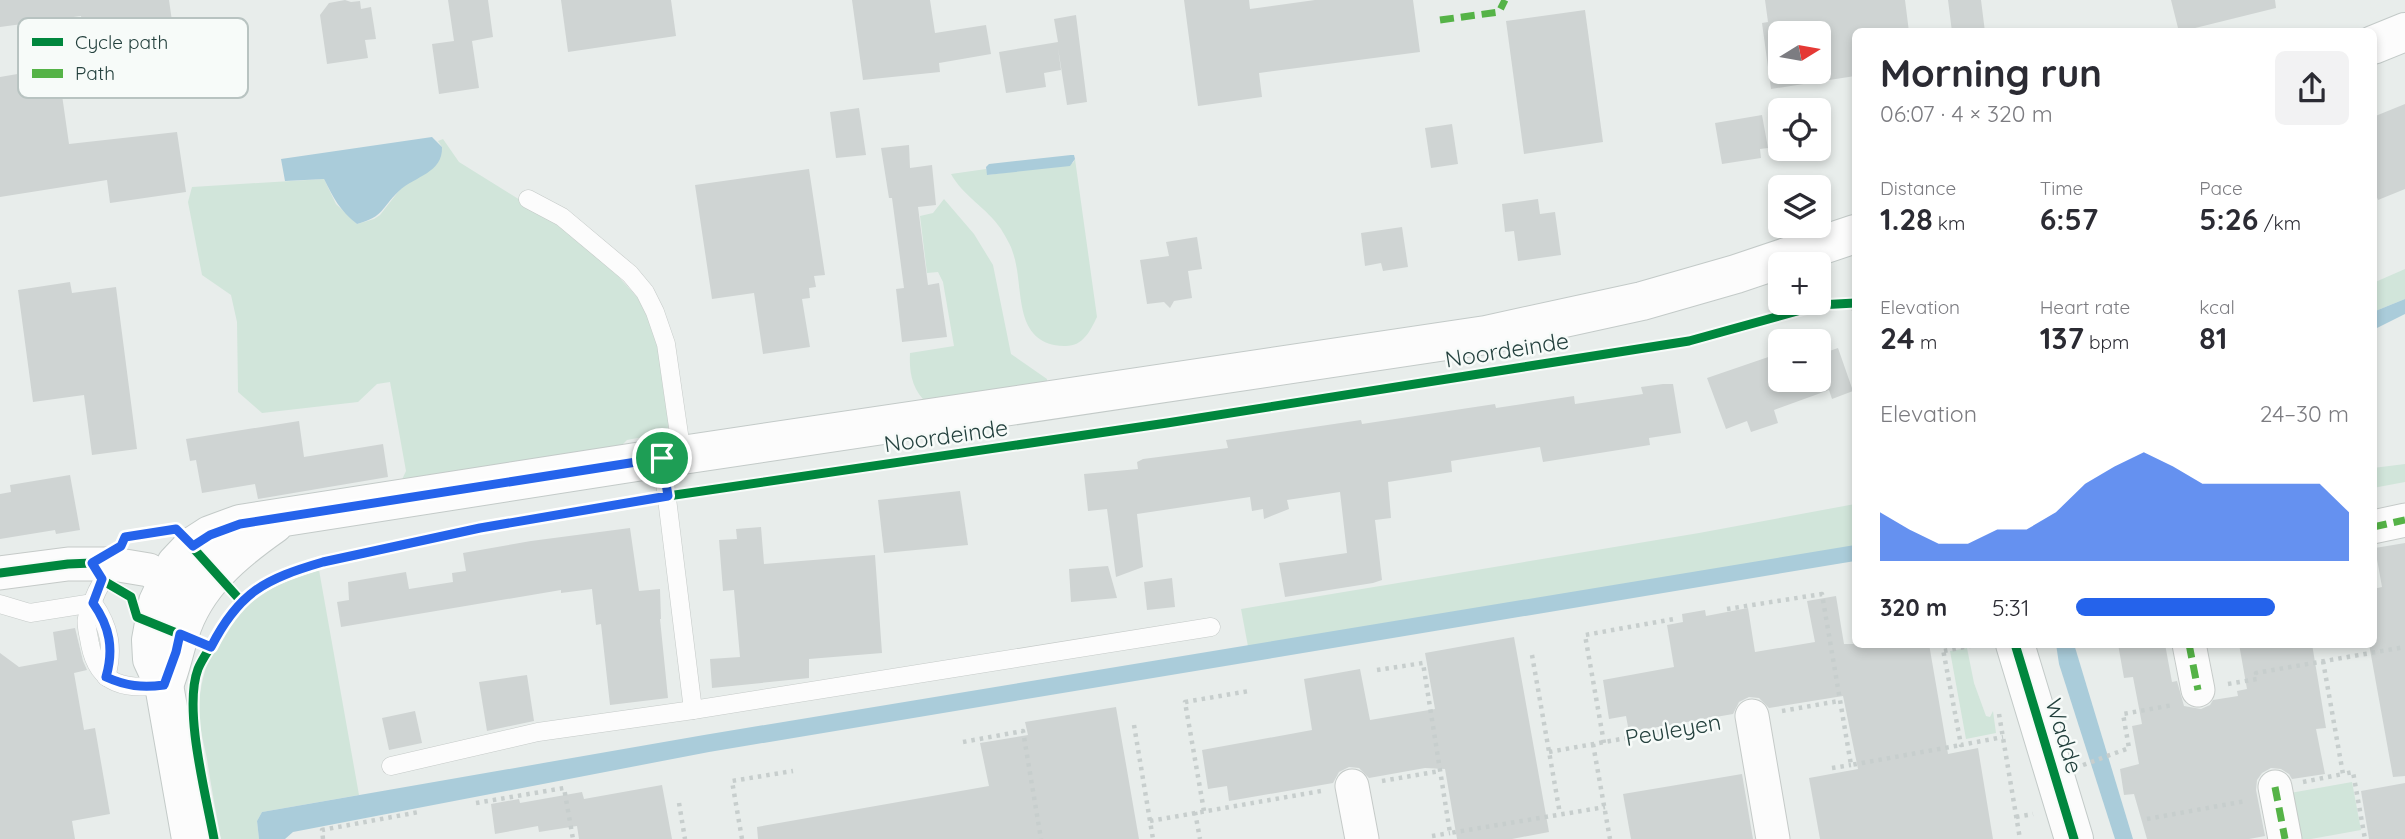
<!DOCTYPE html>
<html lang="en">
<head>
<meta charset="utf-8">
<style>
	body { margin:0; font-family:Quicksand,sans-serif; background:#f2f2f3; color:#2b2b33; height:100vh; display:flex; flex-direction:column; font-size:26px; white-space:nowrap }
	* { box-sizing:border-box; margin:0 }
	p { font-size:23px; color:#7c7c81 }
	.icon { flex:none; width:38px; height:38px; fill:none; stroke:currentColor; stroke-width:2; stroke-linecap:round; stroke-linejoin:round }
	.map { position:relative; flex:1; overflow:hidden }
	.drawer { position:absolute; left:1852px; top:28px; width:525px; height:620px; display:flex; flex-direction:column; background:#fff; border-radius:10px; box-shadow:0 4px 10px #0003 }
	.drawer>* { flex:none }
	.needle { width:46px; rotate:79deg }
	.fabs { position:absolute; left:1768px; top:21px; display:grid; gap:14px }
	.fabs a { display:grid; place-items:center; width:63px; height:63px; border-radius:10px; background:#fff; box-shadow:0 4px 10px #0003; font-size:35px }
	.pin { position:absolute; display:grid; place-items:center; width:60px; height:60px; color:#fff; margin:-30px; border:4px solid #fff; border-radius:50%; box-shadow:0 2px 7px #0007 }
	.round { display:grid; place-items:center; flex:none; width:74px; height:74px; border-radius:10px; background:#f2f2f3 }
	.summary { display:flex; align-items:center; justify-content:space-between; height:119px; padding:0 28px }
	h1 { font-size:38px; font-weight:700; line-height:52px }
	.figures { display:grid; grid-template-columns:repeat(3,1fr); gap:10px; height:119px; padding:7px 28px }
	.figures div { display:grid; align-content:center }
	.figures b { font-size:30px; font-weight:700 }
	.figures small { font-size:19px; font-weight:400 }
	.figures p { font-size:19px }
	.chart { height:196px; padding:14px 28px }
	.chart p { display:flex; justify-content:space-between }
	.chart svg { width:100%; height:126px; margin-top:7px; fill:#2563eb; opacity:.7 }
	ul { padding:0 28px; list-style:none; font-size:23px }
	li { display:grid; grid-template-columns:112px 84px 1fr; align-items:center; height:52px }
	li i { height:18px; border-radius:9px; background:#2563eb }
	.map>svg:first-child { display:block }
</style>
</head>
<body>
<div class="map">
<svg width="2405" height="839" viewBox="0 0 2405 839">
	<rect width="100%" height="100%" fill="#e8edeb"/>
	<g fill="#d1e5da">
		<path d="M443,139L459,162L554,221L618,276L637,297L648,317L659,350L669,426L665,433L627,440L618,449L400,484L406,471L390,382L377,384L358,402L262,413L238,392L237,322L231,295L202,275L188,202L192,187L324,179L336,204L357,224L374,219L380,215L398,192L442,147L438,141Z"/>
		<path d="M1075,159L1097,317C1090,331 1083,347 1064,346C1011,344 1025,287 1013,253C1011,245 1005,236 1001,229C987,208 963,196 951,174L986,169L988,175L1073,163Z"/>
		<path d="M944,199L974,234L993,265L1011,354L1047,379V386L928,404C912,390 909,373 910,353L954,346L943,282L938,272L927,273L920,216L933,213Z"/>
		<path d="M2405,269V299L2373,312V283Z"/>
		<path d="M2405,464V482L2373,488V468Z"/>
		<path d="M1855,504V553L1250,657L1241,609L1699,533Z"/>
		<path d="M319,570L359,795L262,812L257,821L259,839H221C216,812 211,786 207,759C204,743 199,727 199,711C200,639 251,586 319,570Z"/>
		<path d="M1967,648L1974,683L1986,716L1990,717L1993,711L1996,733L1966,739L1950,651Z"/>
		<path d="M2352,782L2361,830L2311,839H2293L2285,794Z"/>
	</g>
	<g fill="#aaccda">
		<path d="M432,137L442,147C443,173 415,176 399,191C380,209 385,216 357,224C340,211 333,197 324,179L285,181L281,159Z"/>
		<path d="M1071,155H1074L1075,159L1070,166L987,175L986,167L989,164Z"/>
		<path d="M2405,299V314L2373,330V312Z"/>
		<path d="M1855,545V561L709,752L293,832L285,839H259L257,821L262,812L704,735Z"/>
		<path d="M2056,644H2074L2133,839H2115L2059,664Z"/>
	</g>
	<g fill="#cfd4d3" fill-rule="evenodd">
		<path d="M0,0H169L174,35L85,47L81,16L0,27Z"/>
		<path d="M345,0L351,2L360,1L361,9L371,7L376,39L365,40L368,58L327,64L320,15L329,3Z"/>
		<path d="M448,0H488L493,37L472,41L479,88L439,94L432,44L454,41Z"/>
		<path d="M561,0H671L676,36L568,52Z"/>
		<path d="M852,0H930L935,33L986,25L991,54L939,63L940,72L863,80Z"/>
		<path d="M1184,0H1249L1250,9L1315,0H1413L1420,52L1259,73L1262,97L1198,106Z"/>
		<path d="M1765,0H1905L1909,32H1855V76L1771,89L1762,23L1768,22ZM1780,33H1818V72H1780Z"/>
		<path d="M1948,0H1981L1985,32H1952Z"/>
		<path d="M2171,0H2275L2276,8L2179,32Z"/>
		<path d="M1585,10L1603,142L1524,154L1506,21Z"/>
		<path d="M1076,15L1087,102L1067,105L1058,48L1061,70L1044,73L1046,87L1006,93L999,52L1058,42L1054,19Z"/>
		<path d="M58,67L69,144L177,132L186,192L110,203L107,180L0,197V77Z"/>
		<path d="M2405,104V189L2378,200L2373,187V117Z"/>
		<path d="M859,108L866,155L836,158L830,112Z"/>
		<path d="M1762,115L1768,148L1760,149L1761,158L1722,164L1715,123Z"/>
		<path d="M1452,124L1458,164L1431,168L1425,128Z"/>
		<path d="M909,145L910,168L932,165L936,205L918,207L928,285L939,283L947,337L902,342L896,289L904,288L892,198H889L881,148Z"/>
		<path d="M809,169L825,275L814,276L816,287L809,288L810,298L802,299L810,347L763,354L754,293L712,299L695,185Z"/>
		<path d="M1538,199L1540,214L1555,212L1561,255L1518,261L1514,231L1505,232L1502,204Z"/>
		<path d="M1402,227L1408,267L1383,271L1381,263L1365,266L1361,233Z"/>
		<path d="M1197,237L1202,269L1188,271L1192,298L1174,301L1170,308L1164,302L1147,304L1140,260L1169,256L1166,242Z"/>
		<path d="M70,282L72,293L116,287L137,449L92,455L84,395L33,402L18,290Z"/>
		<path d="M1838,348L1853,391L1832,399L1829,390L1774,410L1778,423L1751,432L1747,421L1726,429L1707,378L1780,353V380H1818V355Z"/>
		<path d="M1663,384H1673L1681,433L1649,438L1650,445L1543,462L1540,447L1451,461L1452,472L1388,482L1391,518L1375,520L1382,580L1373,583L1285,597L1279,563L1347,553L1340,492L1287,500L1289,509L1264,519L1263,509L1252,511L1250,497L1137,514L1143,567L1116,577L1107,509L1088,511L1084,474L1138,469L1137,462L1143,459L1228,448L1226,440L1361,420L1362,424L1495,404L1496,408L1574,396L1575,404L1643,394L1641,387Z"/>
		<path d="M299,421L304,457L383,444L388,477L258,499L255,484L202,493L196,460L190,461L186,439Z"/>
		<path d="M70,475L80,530L56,534L55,530L0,539V494L11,492L10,485Z"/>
		<path d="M960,491L968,545L884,553L878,500Z"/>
		<path d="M761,527L764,564L875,555L882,653L809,659V678L712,688L710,659L740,657L734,590L723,591L719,540L737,539L736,529Z"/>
		<path d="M630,528L639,591L660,589L661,619H660L668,698L610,705L601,624L596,625L592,589L561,593V590L341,627L337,602L349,600L348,582L406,572L409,589L453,582L452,573L466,571L463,553L531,541Z"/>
		<path d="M2405,543V776L2393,777L2369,644H2373V589L2382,587L2375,548Z"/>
		<path d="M1108,566L1117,598L1071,602L1069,569Z"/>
		<path d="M1172,578L1175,607L1147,610L1144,582Z"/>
		<path d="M1836,596L1844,644H1929L1948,754L1978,748L1993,839H1820L1809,778L1858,769L1843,696L1769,708L1759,698L1749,697L1739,702L1733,714L1629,732L1626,716L1609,719L1603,680L1674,667L1667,625L1683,622L1682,614L1705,610L1706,616L1748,608L1755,652L1815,642L1807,601Z"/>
		<path d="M75,628L83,661L87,670L74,673L84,730L95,728L110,814L72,821L75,839H0V653L19,667L57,660L53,632Z"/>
		<path d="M1514,637L1549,832L1512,839H1457L1445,769L1425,768L1369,778L1359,768L1349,767L1339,772L1333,783L1229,801L1227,786L1208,789L1202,750L1312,730L1304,679L1360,669L1370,720L1435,709L1425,653Z"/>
		<path d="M2118,644H2165L2172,682L2177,681L2184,706L2201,709L2210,705L2213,700L2238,696L2237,691L2247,689L2239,644H2312L2326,728L2316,729L2325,774L2292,779L2289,774L2281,769L2271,768L2262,773L2257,780L2256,790L2265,836L2249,839H2147L2134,794L2124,795L2120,769L2139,764L2132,726L2142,724L2133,677L2124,678Z"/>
		<path d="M527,675L534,721L487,731L479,682Z"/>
		<path d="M1116,707L1139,839H758L757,827L989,786L980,743L1028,735L1025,722Z"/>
		<path d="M415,711L422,743L389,750L382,718Z"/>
		<path d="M1742,774L1753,839H1631L1623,794Z"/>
		<path d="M2405,783V839H2369L2361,791Z"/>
		<path d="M662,785L672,839H579L577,826L539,832L538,826L495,834L491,804L519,799L520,803L582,792L584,799Z"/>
	</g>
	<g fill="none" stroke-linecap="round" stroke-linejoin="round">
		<g stroke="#c5cac8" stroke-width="19">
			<g id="lane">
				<path d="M528,199L562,217L630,274L645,292L655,312L666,344L682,455"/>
				<path d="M662,458L693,710"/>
				<path d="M113,564C102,580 92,599 87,618C85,625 89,636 90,644C98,686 126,690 164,685"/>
				<path d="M0,604L30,613L93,603C110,627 114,649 106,677"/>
				<path d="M391,766L538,732L693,710L1211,627"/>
			</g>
		</g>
		<g stroke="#c5cac8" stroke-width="35">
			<g id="street">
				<path d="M2373,527L2405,520"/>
				<path d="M0,573L68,564H113L149,570L189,595"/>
				<path d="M2189,644L2198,690"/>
				<path d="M1752,716L1773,839"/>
				<path d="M1352,786L1362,839"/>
				<path d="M2275,787L2285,839"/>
			</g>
		</g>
		<g stroke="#c3cac8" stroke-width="40">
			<g id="secondary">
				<path d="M2373,45L2405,32"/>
				<path d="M2015,644L2074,839"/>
				<path d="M164,685C171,668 174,651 180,633C195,584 234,552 274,524"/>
				<path d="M191,839L164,685L152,659L151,640L158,602L176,564L193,546L210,535L240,524L662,458L1486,335L1642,301L1736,274L1855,234"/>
			</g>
		</g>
		<g stroke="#c7cecd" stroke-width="4.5" stroke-dasharray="3.5 5" stroke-linecap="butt">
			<path d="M1847,302L1855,311"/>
			<path d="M1727,609L1822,594L1851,765L1961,745"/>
			<path d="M1942,644L1961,745L2003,737"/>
			<path d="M1944,651L1980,644"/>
			<path d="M1532,655L1560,814"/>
			<path d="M2323,661L2343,774L2353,772L2365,839"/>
			<path d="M1377,670L1423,663L1450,833L1605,807"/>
			<path d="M2228,684L2257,679L2256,673L2405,647"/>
			<path d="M1782,711L1839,701"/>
			<path d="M1999,714L2020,839"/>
			<path d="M1134,725L1153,839"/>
			<path d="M963,742L1023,731L1041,839"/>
			<path d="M1604,743L1585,635L1674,619"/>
			<path d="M1593,744L1610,839"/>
			<path d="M1549,752L1721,721"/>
			<path d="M2083,765L2129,748L2123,714L2173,705"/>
			<path d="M1832,768L1851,765"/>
			<path d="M1382,781L1440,771"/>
			<path d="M2303,782L2343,774"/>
			<path d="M476,803L564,788L573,839"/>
			<path d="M679,803L685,839"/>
			<path d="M1204,811L1185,702L1249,691"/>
			<path d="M1195,812L1200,839"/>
			<path d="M2016,817L2033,814"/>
			<path d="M2147,819L2246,801"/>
			<path d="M1150,821L1321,791"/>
			<path d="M1432,836L1450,833"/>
			<path d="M323,839L322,830L419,812"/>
			<path d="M742,839L732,781L793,771"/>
		</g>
		<use href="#lane" stroke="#fcfcfc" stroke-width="18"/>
		<use href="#street" stroke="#fcfcfc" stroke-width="33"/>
		<use href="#secondary" stroke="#fcfcfc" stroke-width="38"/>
		<g stroke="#55b347" stroke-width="7" stroke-dasharray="14 7" stroke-linecap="butt">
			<path d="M1440,20L1499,12L1505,0"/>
			<path d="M2373,527L2405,520"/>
			<path d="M2189,644L2198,690"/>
			<path d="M2275,787L2285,839"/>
		</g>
		<g stroke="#f7fbf9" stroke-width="13">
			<g id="cycleway">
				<path d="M92,563L102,580L131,597L137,617L211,647"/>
				<path d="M0,573L68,564L92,563L121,546L125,537L176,529L241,601"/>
				<path d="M2015,644L2074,839"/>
				<path d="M214,839C206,795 183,709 198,669C202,659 209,650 214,641C240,590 271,578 323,562L480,528L668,496L1167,423L1689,341L1819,305L1855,303"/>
			</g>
		</g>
		<use href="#cycleway" stroke="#00873e" stroke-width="9"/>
	</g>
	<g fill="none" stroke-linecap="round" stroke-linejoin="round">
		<g stroke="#fff" stroke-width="14">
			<path id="route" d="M662,458L668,496L480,528L323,562C265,579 239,592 211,647L180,634L176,652L164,685C142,688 126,686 106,677C114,649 110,627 93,603L102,579L92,563L121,546L125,537L176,529L193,546L210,535L240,524Z"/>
		</g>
		<use href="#route" stroke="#2563eb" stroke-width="9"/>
	</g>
	<g text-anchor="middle" stroke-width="5" stroke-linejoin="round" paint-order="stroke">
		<g font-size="23" fill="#24413e" stroke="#f7fbf9">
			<text transform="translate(1507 350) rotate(-9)" y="8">Noordeinde</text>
			<text transform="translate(946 436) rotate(-8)" y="8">Noordeinde</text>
			<text transform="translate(1673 730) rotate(-10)" y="8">Peuleyen</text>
			<text transform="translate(2064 736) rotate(73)" y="8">Wadde</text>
		</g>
	</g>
	<rect x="18" y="18" width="230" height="80" rx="10" fill="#f7fbf9" stroke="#b8c3c1" stroke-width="2"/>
	<rect x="32" y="38" width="31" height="8" fill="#00873e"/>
	<rect x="32" y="69" width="31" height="9" fill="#55b347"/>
	<g font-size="19" fill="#24413e">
		<text x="75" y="49">Cycle path</text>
		<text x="75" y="80">Path</text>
	</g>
</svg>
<div class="fabs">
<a><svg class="needle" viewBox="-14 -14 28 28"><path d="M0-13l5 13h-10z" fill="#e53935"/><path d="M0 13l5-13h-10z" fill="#7c7c81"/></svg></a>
<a><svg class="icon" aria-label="locate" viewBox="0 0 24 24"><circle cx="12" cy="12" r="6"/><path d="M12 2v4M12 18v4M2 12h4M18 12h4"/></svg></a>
<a><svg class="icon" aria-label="layers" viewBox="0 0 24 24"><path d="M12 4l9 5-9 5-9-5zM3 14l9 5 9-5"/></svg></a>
<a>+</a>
<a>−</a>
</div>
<div class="pin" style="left:662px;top:458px;background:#1e9e55"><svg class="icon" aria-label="arrive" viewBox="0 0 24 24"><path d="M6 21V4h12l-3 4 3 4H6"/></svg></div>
<section class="drawer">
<div class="summary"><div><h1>Morning run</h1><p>06:07 · 4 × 320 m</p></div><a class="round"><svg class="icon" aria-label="share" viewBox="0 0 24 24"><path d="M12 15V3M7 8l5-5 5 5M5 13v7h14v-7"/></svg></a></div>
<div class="figures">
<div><p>Distance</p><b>1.28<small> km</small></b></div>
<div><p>Time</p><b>6:57</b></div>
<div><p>Pace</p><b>5:26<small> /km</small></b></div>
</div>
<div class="figures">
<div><p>Elevation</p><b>24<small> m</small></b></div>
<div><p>Heart rate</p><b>137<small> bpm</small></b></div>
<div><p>kcal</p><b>81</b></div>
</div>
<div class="chart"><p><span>Elevation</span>24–30 m</p>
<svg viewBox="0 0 160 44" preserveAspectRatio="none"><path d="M0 44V27L10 33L20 38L30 38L40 33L50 33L60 27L70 17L80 11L90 6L100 11L110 17L120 17L130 17L140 17L150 17L160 27V44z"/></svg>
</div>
<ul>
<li><b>320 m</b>5:31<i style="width:73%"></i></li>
</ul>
</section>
</div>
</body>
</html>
